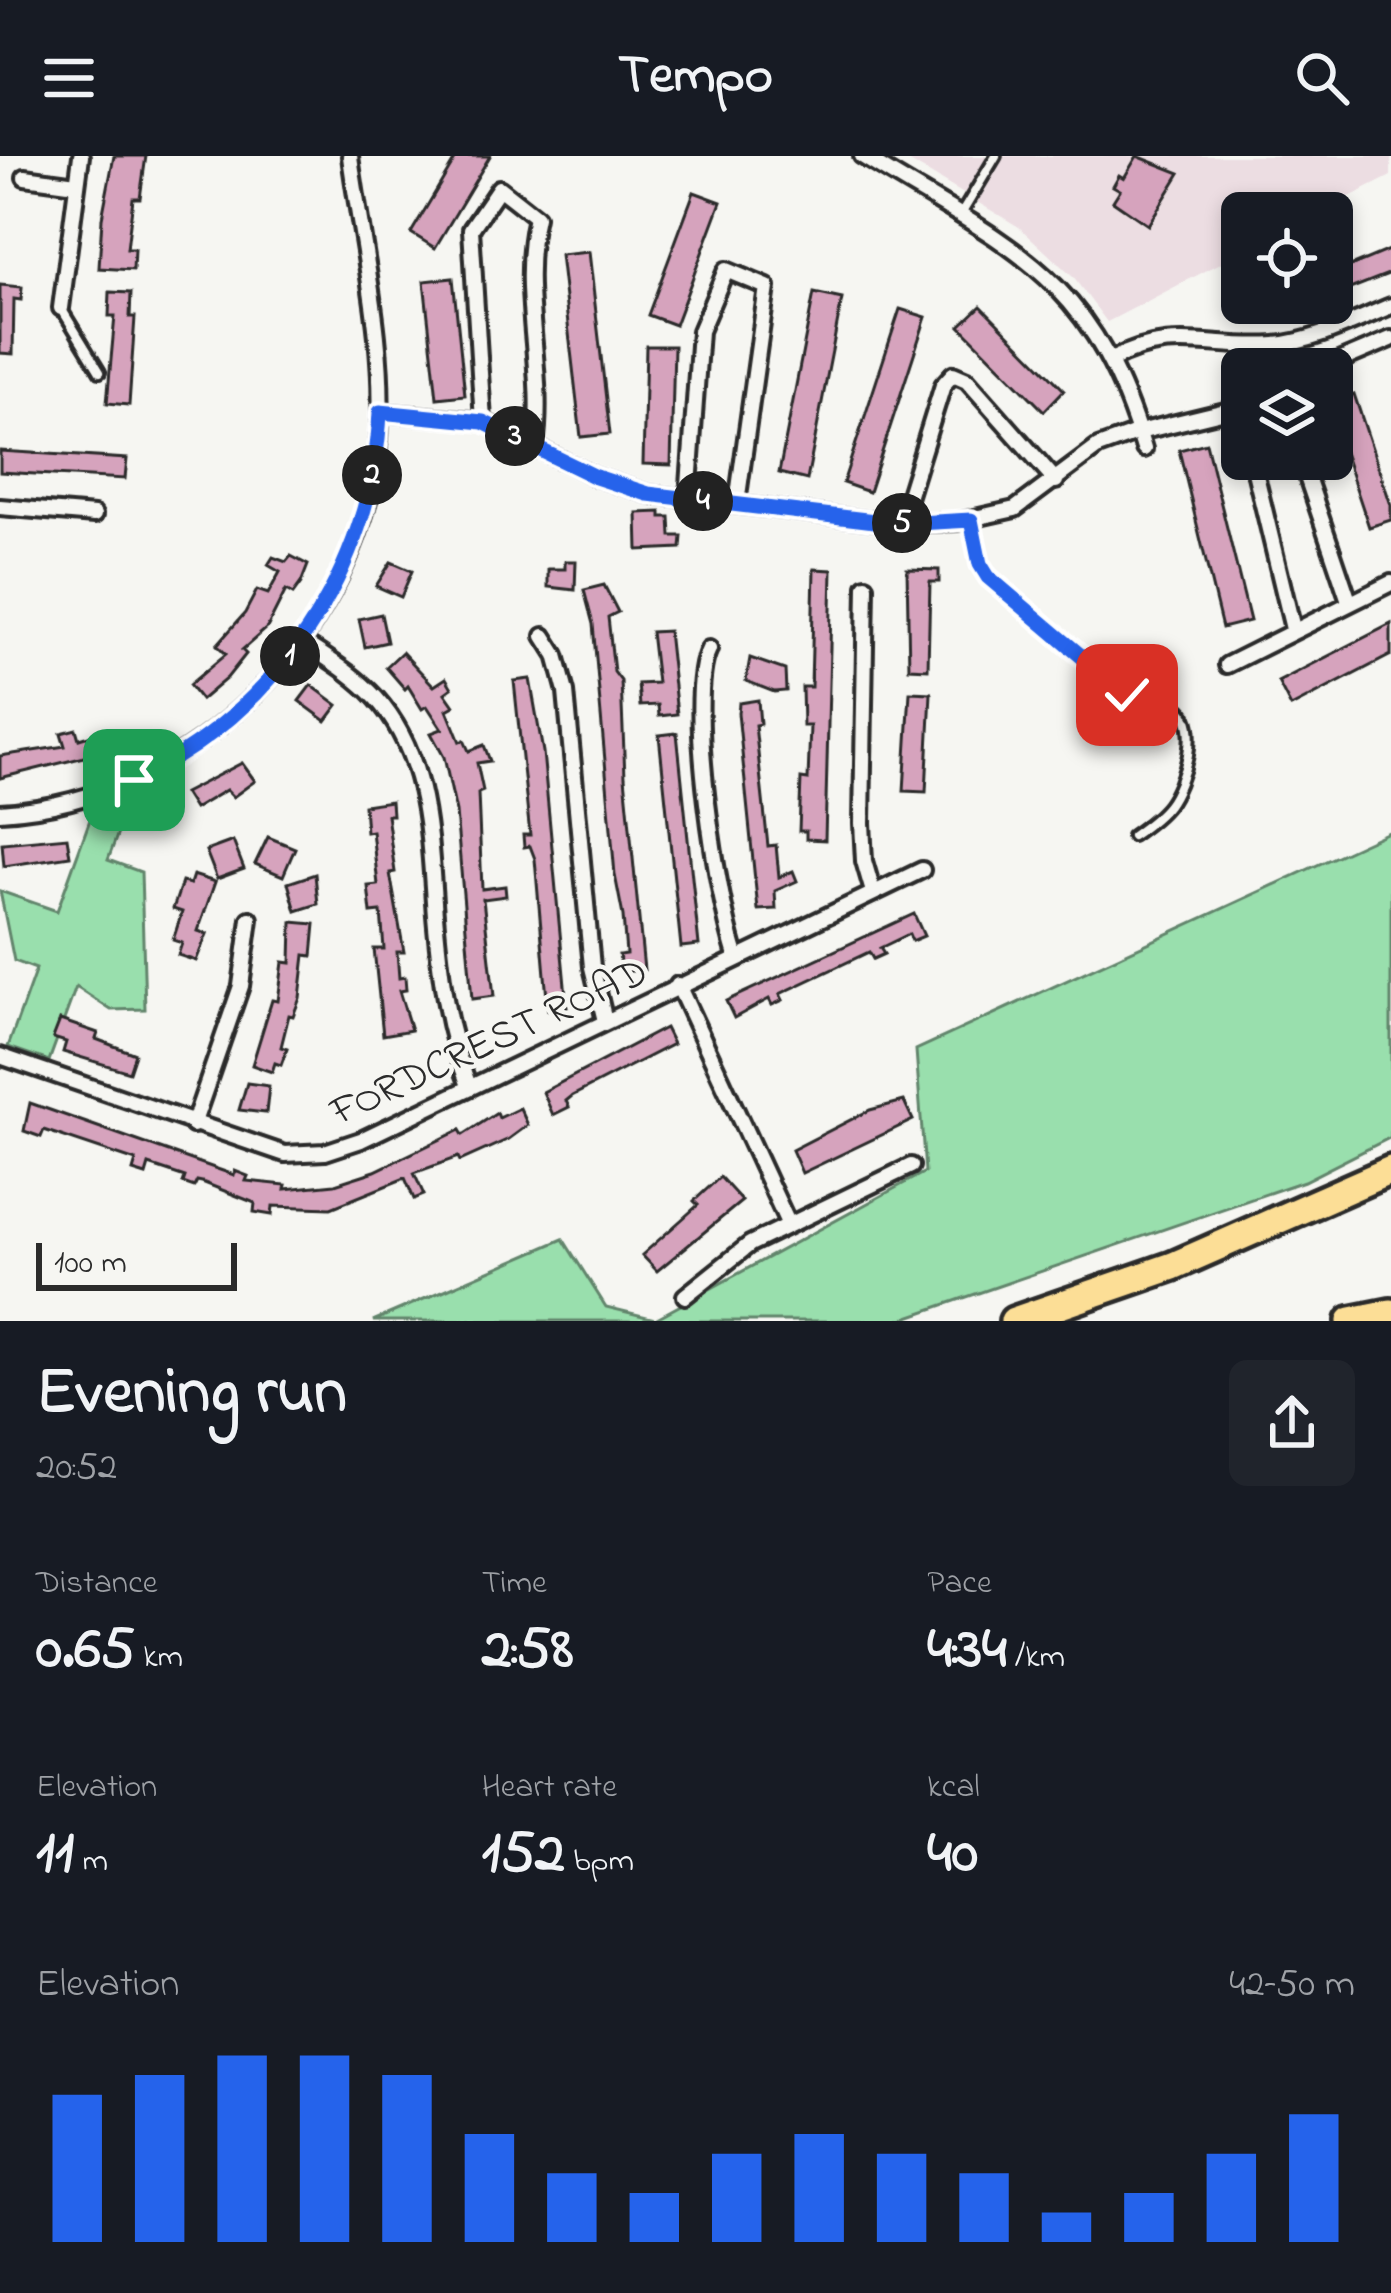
<!DOCTYPE html>
<html lang="en">
<head>
<meta charset="utf-8">
<style>
	body { margin:0; font-family:"Indie Flower",sans-serif; background:#20242c; color:#f1f3f6; height:100vh; display:flex; flex-direction:column; font-size:45px; white-space:nowrap }
	* { box-sizing:border-box; margin:0 }
	p { font-size:39px; color:#9ea1a6 }
	.icon { flex:none; width:66px; height:66px; fill:none; stroke:currentColor; stroke-width:2; stroke-linecap:round; stroke-linejoin:round }
	.map { position:relative; height:1165px; overflow:hidden }
	.sheet { display:flex; flex-direction:column; background:#171b24; flex:1 }
	.sheet>* { flex:none }
	.fabs { position:absolute; left:1221px; top:36px; display:grid; gap:24px }
	.fabs a { display:grid; place-items:center; width:132px; height:132px; border-radius:18px; background:#171b24; box-shadow:0 6px 18px #0003; font-size:60px }
	.scale { position:absolute; left:36px; bottom:30px; width:201px; box-sizing:border-box; padding-left:12px; border:6px solid #2b2b2b; border-top:0; font-size:33px; line-height:42px; white-space:nowrap; color:#2b2b2b; -webkit-text-stroke:9px #f6f6f2; paint-order:stroke }
	.pin { position:absolute; display:grid; place-items:center; width:102px; height:102px; color:#fff; margin:-51px; border-radius:24px; box-shadow:0 6px 18px #0006 }
	.km { position:absolute; width:60px; height:60px; margin:-30px; border-radius:50%; background:#222; color:#fff; font-size:33px; line-height:60px; text-align:center }
	.round { display:grid; place-items:center; flex:none; width:126px; height:126px; border-radius:18px; background:#20242c }
	.headline { display:flex; align-items:center; justify-content:space-between; height:204px; padding:0 36px }
	h1 { font-size:66px; font-weight:800; line-height:90px }
	.stats { display:grid; grid-template-columns:repeat(3,1fr); gap:18px; height:204px; padding:12px 36px }
	.stats div { display:grid; align-content:center }
	.stats b { font-size:60px; font-weight:800 }
	.stats small { font-size:33px; font-weight:400 }
	.stats p { font-size:33px }
	.chart { height:336px; padding:24px 36px }
	.chart p { display:flex; justify-content:space-between }
	.chart svg { width:100%; height:216px; margin-top:12px; stroke:#2563eb; stroke-width:6 }
	header { display:flex; justify-content:space-between; align-items:center; height:156px; padding:0 36px; background:#171b24; font-size:54px; font-weight:800 }
	.map>svg:first-child { display:block }
</style>
</head>
<body>
<header><svg class="icon" aria-label="menu" viewBox="0 0 24 24"><path d="M4 6h16M4 12h16M4 18h16"/></svg>Tempo<svg class="icon" aria-label="search" viewBox="0 0 24 24"><circle cx="10" cy="10" r="6"/><path d="M15 15l6 6"/></svg></header>
<div class="map">
<svg width="1391" height="1165" viewBox="0 0 1391 1165">
	<rect width="100%" height="100%" fill="#f6f6f2"/>
	<filter id="ink" filterUnits="userSpaceOnUse"><feTurbulence type="fractalNoise" baseFrequency=".00833" numOctaves="2"/><feDisplacementMap in="SourceGraphic" scale="24" xChannelSelector="R" yChannelSelector="G"/><feConvolveMatrix kernelMatrix="1 2 1 2 8 2 1 2 1" color-interpolation-filters="sRGB"/></filter>
	<g filter="url(#ink)">
		<path fill="#ecdde2" d="M900,0H1391V20L1318,57H1242V96L1107,166L1073,121L1019,71Z"/>
		<g fill="#99dfad" stroke="#62856c" stroke-width="3">
			<path d="M130,644L108,704L141,716L145,853L111,854L76,831L49,905L8,891L36,813L14,805L0,735L57,755L92,658Z"/>
			<path d="M1391,675V981L1304,1025L897,1165H373L563,1083L606,1151L655,1163L925,1016L916,894Z"/>
		</g>
		<g fill="#d6a3bd" stroke="#2b2b2b" stroke-width="3">
			<path d="M114,0H146L140,42H133L127,93H134L133,114L99,112L102,62Z"/>
			<path d="M457,0H490L435,92L411,77Z"/>
			<path d="M1137,0L1180,17L1148,69L1113,45L1120,34L1113,30L1119,19L1124,22Z"/>
			<path d="M694,36L721,46L675,169L648,159Z"/>
			<path d="M1391,93V117L1332,140V108L1336,116Z"/>
			<path d="M589,96L610,278L581,281L560,99Z"/>
			<path d="M453,122L465,239L437,242L424,125Z"/>
			<path d="M0,129L22,131L21,144L14,143L13,198L0,197Z"/>
			<path d="M110,136L131,137L130,161H135L129,249L107,247L115,160H109Z"/>
			<path d="M814,137L842,143L807,324L779,317Z"/>
			<path d="M981,150L1064,234L1044,255L960,170Z"/>
			<path d="M900,153L926,161L869,336L843,327Z"/>
			<path d="M646,190H674L671,309L643,308Z"/>
			<path d="M1354,238L1391,349V364L1369,371L1332,260V245Z"/>
			<path d="M1206,287L1250,465L1222,472L1179,294Z"/>
			<path d="M0,295L127,303L125,323L0,316Z"/>
			<path d="M661,356V361H670L671,380H682L681,392L638,394L637,357Z"/>
			<path d="M291,400L308,409L301,427L293,438L286,434L267,472L242,494L246,498L227,522L201,544L189,529L226,498L217,489L245,457L257,434L268,438L280,416L268,409L273,401L286,406Z"/>
			<path d="M565,405H576L575,434L548,431V413H565Z"/>
			<path d="M391,406L412,415L401,441L376,430Z"/>
			<path d="M814,413L832,414L825,684L806,683V675H799L801,623L808,624L810,570H803L802,531H811Z"/>
			<path d="M907,413L939,414V426H930L928,513L909,512Z"/>
			<path d="M604,429L618,456L608,461L614,516L621,525L625,621L644,814L622,816L619,799L626,798L623,760L615,719L593,468L584,434Z"/>
			<path d="M381,458L387,486L365,491L359,463Z"/>
			<path d="M1391,468V499L1291,551L1278,526Z"/>
			<path d="M668,475L677,558L659,560L658,549L640,550L638,528L657,527L651,476Z"/>
			<path d="M402,496L434,530L446,522L452,532L445,537L454,550L447,554L460,586L464,584L469,595L484,589L490,605L477,607L483,635L478,637L482,733L505,730L506,740L483,743L494,840L472,843L456,656L444,601L431,577L442,573L427,550L422,553L408,530L405,533L386,511Z"/>
			<path d="M750,502L785,514L786,535L774,536L746,525Z"/>
			<path d="M530,523L543,596L567,851L548,854L535,703L530,690L524,691L523,679H530L514,525Z"/>
			<path d="M311,529L338,549L326,565L299,545Z"/>
			<path d="M910,536L931,537L926,636L904,635Z"/>
			<path d="M758,544L760,568L755,569L768,690L776,689L779,721L793,715L797,725L775,735L776,753L758,754L738,557L739,547Z"/>
			<path d="M76,573L79,583L92,579L97,598L0,622V600L65,590L61,577Z"/>
			<path d="M677,577L699,789L681,791L659,579Z"/>
			<path d="M242,607L255,625L233,641L226,634L194,653L184,637Z"/>
			<path d="M391,645L392,659H387L395,716L390,717L404,796H397L399,822L405,821L406,834L399,835L411,874L383,879L374,793H384L381,756L371,757L368,730L378,729L372,675L366,676L364,649Z"/>
			<path d="M67,681L70,700L4,710L2,687Z"/>
			<path d="M268,681L295,692L283,720L255,708Z"/>
			<path d="M233,685L244,713L217,723L206,695Z"/>
			<path d="M315,718L318,748L296,755L288,727Z"/>
			<path d="M193,719L215,726L198,775L207,778L196,805L178,799L182,787L173,784L182,756L173,753L182,726L190,728Z"/>
			<path d="M914,758L924,780L912,785L909,778L880,792L884,798L873,803L869,796L780,838L783,844L772,849L769,843L734,862L726,845Z"/>
			<path d="M292,766L315,768L312,800L305,799L300,842L293,860L289,859L281,891L287,893L281,909L275,907L272,916L252,909L272,844L278,845L283,806L291,807Z"/>
			<path d="M60,864L98,877L96,883L135,898L129,916L63,896L66,886L53,882Z"/>
			<path d="M665,872L673,888L572,940L566,945L569,951L553,959L543,936Z"/>
			<path d="M247,927L269,930L266,957L239,954Z"/>
			<path d="M904,945L913,964L802,1017L792,994L870,954Z"/>
			<path d="M30,947L234,1019L235,1015L248,1020L246,1025L286,1029L285,1033L335,1028L375,1015L460,974L463,979L497,957L499,962L520,952L528,969L509,983L460,1005L458,1001L414,1017L424,1039L414,1043L405,1022L331,1052L273,1050L272,1059L254,1056L255,1047L202,1026L197,1025L194,1031L183,1027L185,1021L149,1009L146,1019L133,1015L136,1005L44,974L41,981L24,975Z"/>
			<path d="M720,1021L742,1045L657,1115L642,1099L698,1049L694,1045Z"/>
		</g>
		<g fill="none" stroke-linecap="round" stroke-linejoin="round">
			<g stroke="#2b2b2b" stroke-width="16">
				<g id="lane">
					<path d="M960,60L996,0"/>
					<path d="M61,152L100,216"/>
					<path d="M971,364L980,408L988,421L1113,531C1132,542 1160,539 1177,551C1203,569 1183,629 1168,649C1159,661 1145,671 1132,680"/>
				</g>
			</g>
			<g stroke="#2b2b2b" stroke-width="22">
				<g id="street">
					<path d="M862,0C1007,90 1092,116 1144,293"/>
					<path d="M25,21L76,28"/>
					<path d="M61,152L81,0"/>
					<path d="M1111,204C1174,171 1211,194 1275,189C1316,185 1354,165 1391,150"/>
					<path d="M1320,213L1391,183"/>
					<path d="M380,256L483,265L596,321L648,338L900,368L957,366L1015,353L1098,291L1139,276L1242,251"/>
					<path d="M483,265L471,73L499,32L536,61C518,137 546,214 535,290"/>
					<path d="M1252,303L1293,473"/>
					<path d="M1301,303L1349,445"/>
					<path d="M688,344L700,175L726,114L767,131L737,347"/>
					<path d="M0,351L94,359"/>
					<path d="M900,368L943,229L953,218L967,224L1056,325"/>
					<path d="M866,430L862,667L864,705L873,736"/>
					<path d="M544,480L556,499L566,536L592,811L605,865"/>
					<path d="M303,486C328,503 355,519 376,542C430,602 429,684 435,759C440,818 447,875 469,930"/>
					<path d="M709,493C685,541 718,749 737,802"/>
					<path d="M1227,509L1391,427"/>
					<path d="M0,656C195,645 361,476 379,282C387,190 362,91 350,0"/>
					<path d="M678,829L788,1067"/>
					<path d="M0,900L285,998L325,996L361,984L922,714"/>
					<path d="M193,969L241,830L250,763"/>
					<path d="M685,1140L750,1088L911,1010"/>
				</g>
			</g>
			<g stroke="#2b2b2b" stroke-width="36">
				<g id="highway">
					<path d="M1014,1165L1173,1110L1391,1014"/>
					<path d="M1351,1165L1391,1157"/>
				</g>
			</g>
			<use href="#lane" stroke="#f6f6f2" stroke-width="8"/>
			<use href="#street" stroke="#f6f6f2" stroke-width="14"/>
			<use href="#highway" stroke="#fcde96" stroke-width="27"/>
		</g>
	</g>
	<g fill="none" stroke-linecap="round" stroke-linejoin="round" filter="url(#ink)">
		<g stroke="#fff" stroke-width="24">
			<path id="route" d="M134,624C276,558 373,413 380,256L483,266L596,321L648,338L900,368L971,364L980,408L988,421L1127,539"/>
		</g>
		<use href="#route" stroke="#2563eb" stroke-width="15"/>
	</g>
	<g text-anchor="middle" stroke-width="9" stroke-linejoin="round" paint-order="stroke">
		<g font-size="42" fill="#2b2b2b" stroke="#f6f6f2">
			<text transform="translate(488 883) rotate(-25)" y="15">FORDCREST ROAD</text>
		</g>
	</g>
</svg>
<div class="fabs">
<a><svg class="icon" aria-label="locate" viewBox="0 0 24 24"><circle cx="12" cy="12" r="6"/><path d="M12 2v4M12 18v4M2 12h4M18 12h4"/></svg></a>
<a><svg class="icon" aria-label="layers" viewBox="0 0 24 24"><path d="M12 4l9 5-9 5-9-5zM3 14l9 5 9-5"/></svg></a>
</div>
<div class="scale">100 m</div>
<div class="pin" style="left:134px;top:624px;background:#1e9e55"><svg class="icon" aria-label="arrive" viewBox="0 0 24 24"><path d="M6 21V4h12l-3 4 3 4H6"/></svg></div>
<div class="pin" style="left:1127px;top:539px;background:#d93025"><svg class="icon" aria-label="check" viewBox="0 0 24 24"><path d="M5 12l5 5 9-10"/></svg></div>
<b class="km" style="left:290px;top:500px">1</b>
<b class="km" style="left:372px;top:319px">2</b>
<b class="km" style="left:515px;top:280px">3</b>
<b class="km" style="left:703px;top:345px">4</b>
<b class="km" style="left:902px;top:367px">5</b>
</div>
<section class="sheet">
<div class="headline"><div><h1>Evening run</h1><p>20:52</p></div><a class="round"><svg class="icon" aria-label="share" viewBox="0 0 24 24"><path d="M12 15V3M7 8l5-5 5 5M5 13v7h14v-7"/></svg></a></div>
<div class="stats">
<div><p>Distance</p><b>0.65<small> km</small></b></div>
<div><p>Time</p><b>2:58</b></div>
<div><p>Pace</p><b>4:34<small> /km</small></b></div>
</div>
<div class="stats">
<div><p>Elevation</p><b>11<small> m</small></b></div>
<div><p>Heart rate</p><b>152<small> bpm</small></b></div>
<div><p>kcal</p><b>40</b></div>
</div>
<div class="chart"><p><span>Elevation</span>42–50 m</p>
<svg viewBox="0 0 160 44" preserveAspectRatio="none"><path d="M5 44V14M15 44V10M25 44V6M35 44V6M45 44V10M55 44V22M65 44V30M75 44V34M85 44V26M95 44V22M105 44V26M115 44V30M125 44V38M135 44V34M145 44V26M155 44V18"/></svg>
</div>
</section>
</body>
</html>
